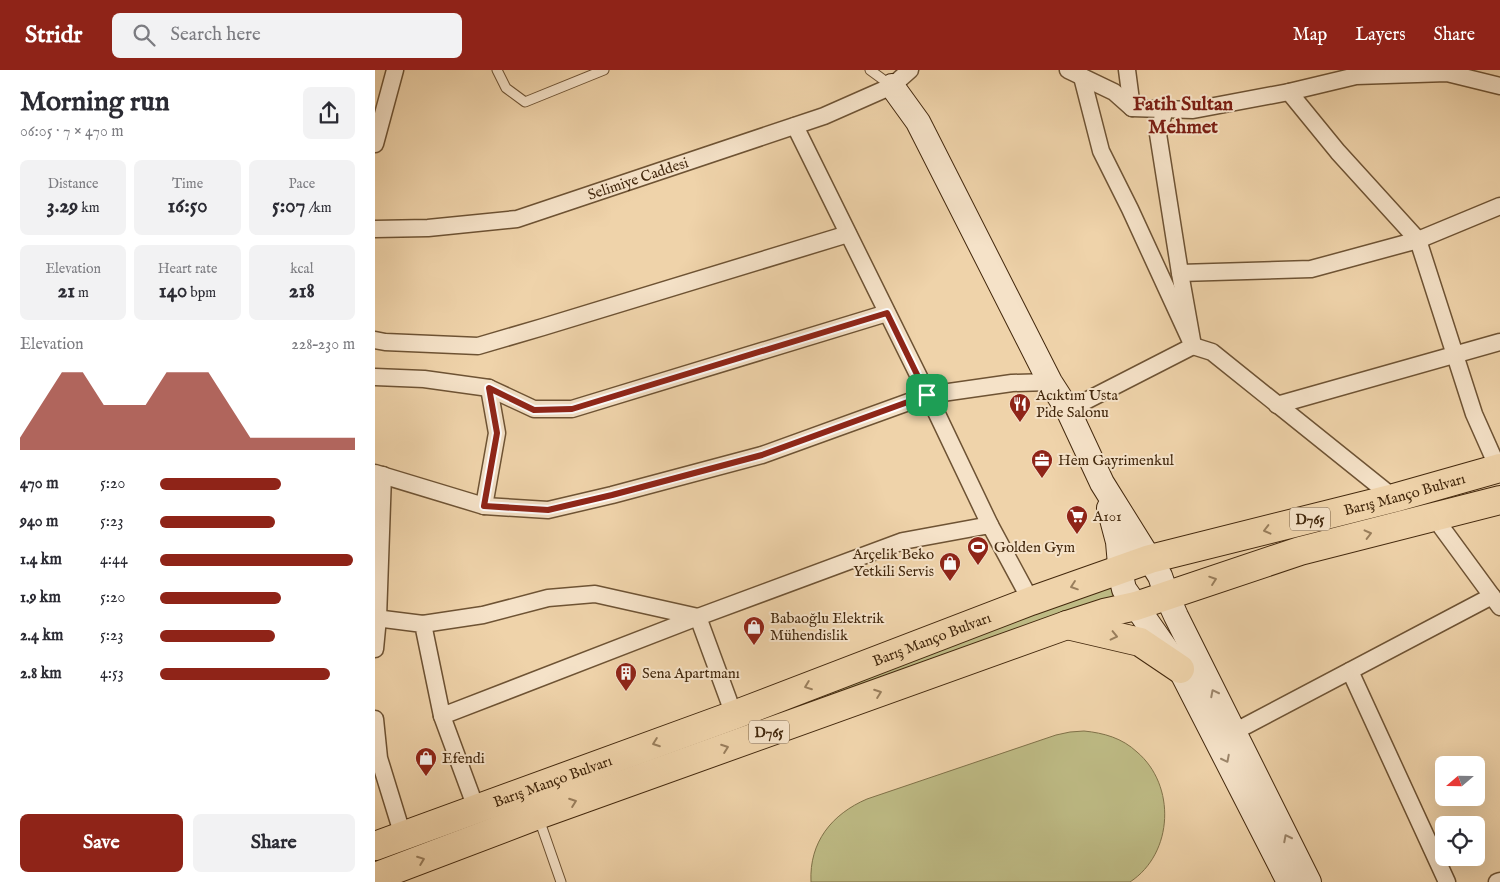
<!DOCTYPE html>
<html lang="en">
<head>
<meta charset="utf-8">
<style>
	body { margin:0; font-family:"IM FELL English",serif; background:#f2f2f3; color:#2b2b33; height:100vh; display:flex; flex-direction:column; font-size:19px; white-space:nowrap }
	* { box-sizing:border-box; margin:0 }
	p { font-size:16px; color:#7c7c81 }
	.icon { flex:none; width:28px; height:28px; fill:none; stroke:currentColor; stroke-width:2; stroke-linecap:round; stroke-linejoin:round }
	.map { position:relative; flex:1; overflow:hidden }
	.panel { display:flex; flex-direction:column; background:#fff; width:375px }
	.panel>* { flex:none }
	.needle { width:32px; rotate:250deg }
	.tools { position:absolute; left:1060px; top:686px; display:grid; gap:10px }
	.tools a { display:grid; place-items:center; width:50px; height:50px; border-radius:8px; background:#fff; box-shadow:0 5px 20px #0002; font-size:25px }
	.pin { position:absolute; display:grid; place-items:center; width:42px; height:42px; color:#fff; margin:-21px; border-radius:10px; box-shadow:0 2px 8px #0006 }
	.round { display:grid; place-items:center; flex:none; width:52px; height:52px; border-radius:8px; background:#f2f2f3 }
	.summary { display:flex; align-items:center; justify-content:space-between; height:85px; padding:0 20px }
	h1 { font-size:28px; font-weight:700; line-height:38px }
	.metrics { display:grid; grid-template-columns:repeat(3,1fr); gap:8px; height:85px; padding:5px 20px }
	.metrics div { display:grid; align-content:center; border-radius:8px; background:#f2f2f3; text-align:center }
	.metrics b { font-size:21px; font-weight:700 }
	.metrics small { font-size:14px; font-weight:400 }
	.metrics p { font-size:14px }
	.chart { height:140px; padding:10px 20px }
	.chart p { display:flex; justify-content:space-between }
	.chart svg { width:100%; height:90px; margin-top:5px; fill:#8f2418; opacity:.7 }
	.primary-button { display:flex; gap:10px; margin-top:auto; padding:10px 20px }
	.primary-button a { flex:1; height:58px; border-radius:8px; background:#8f2418; color:#fff; font-size:20px; font-weight:700; line-height:58px; text-align:center }
	.primary-button a+a { background:#f2f2f3; color:#2b2b33 }
	ul { padding:0 20px; list-style:none; font-size:16px }
	li { display:grid; grid-template-columns:80px 60px 1fr; align-items:center; height:38px }
	li i { height:12px; border-radius:6px; background:#8f2418 }
	header { display:flex; align-items:center; gap:30px; box-sizing:border-box; height:70px; padding:0 25px; background:#8f2418; color:#fff }
	header strong { font-size:24px }
	nav { display:flex; gap:28px; margin-inline-start:auto; font-size:18px }
	.search { width:350px; height:45px; background:#f2f2f3; display:flex; align-items:center; gap:12px; box-sizing:border-box; padding:0 18px; border-radius:8px; color:#7c7c81; font-size:19px }
	main { display:flex; flex:1; min-height:0 }
	.map>svg:first-child { display:block }
</style>
</head>
<body>
<header>
<strong>Stridr</strong>
<div class="search"><svg class="icon" aria-label="search" viewBox="0 0 24 24"><circle cx="10" cy="10" r="6"/><path d="M15 15l6 6"/></svg>Search here</div>
<nav><a>Map</a><a>Layers</a><a>Share</a></nav>
</header>
<main>
<section class="panel">
<div class="summary"><div><h1>Morning run</h1><p>06:05 · 7 × 470 m</p></div><a class="round"><svg class="icon" aria-label="share" viewBox="0 0 24 24"><path d="M12 15V3M7 8l5-5 5 5M5 13v7h14v-7"/></svg></a></div>
<div class="metrics">
<div><p>Distance</p><b>3.29<small> km</small></b></div>
<div><p>Time</p><b>16:50</b></div>
<div><p>Pace</p><b>5:07<small> /km</small></b></div>
</div>
<div class="metrics">
<div><p>Elevation</p><b>21<small> m</small></b></div>
<div><p>Heart rate</p><b>140<small> bpm</small></b></div>
<div><p>kcal</p><b>218</b></div>
</div>
<div class="chart"><p><span>Elevation</span>228–230 m</p>
<svg viewBox="0 0 160 44" preserveAspectRatio="none"><path d="M0 44V38L10 22L20 6L30 6L40 22L50 22L60 22L70 6L80 6L90 6L100 22L110 38L120 38L130 38L140 38L150 38L160 38V44z"/></svg>
</div>
<ul>
<li><b>470 m</b>5:20<i style="width:62%"></i></li>
<li><b>940 m</b>5:23<i style="width:59%"></i></li>
<li><b>1.4 km</b>4:44<i style="width:99%"></i></li>
<li><b>1.9 km</b>5:20<i style="width:62%"></i></li>
<li><b>2.4 km</b>5:23<i style="width:59%"></i></li>
<li><b>2.8 km</b>4:53<i style="width:87%"></i></li>
</ul>
<div class="primary-button"><a>Save</a><a>Share</a></div>
</section>
<div class="map">
<svg width="1125" height="812" viewBox="0 0 1125 812">
	<rect width="100%" height="100%" fill="#efd3aa"/>
	<filter id="stains"><feTurbulence type="fractalNoise" baseFrequency=".004" numOctaves="4"/><feColorMatrix values="0 0 0 0 .2 0 0 0 0 .09 0 0 0 0 .02 0 0 0 .5 -.17"/></filter>
	<radialGradient id="worn" r=".72"><stop offset=".6" stop-color="#630" stop-opacity="0"/><stop offset="1" stop-color="#630" stop-opacity=".3"/></radialGradient>
	<g fill="#bebb85" stroke="#807249">
		<path d="M733,512L737,521L738,531L0,794V783Z"/>
		<path d="M709,661C729,663 747,668 762,682C801,715 799,783 755,812H436C434,772 457,744 492,729L681,665L695,662Z"/>
	</g>
	<g fill="none" stroke-linecap="round" stroke-linejoin="round">
		<g stroke="#6e5334" stroke-width="11">
			<g id="lane">
				<path d="M122,0L131,18L150,32L229,0"/>
				<path d="M495,0L517,16"/>
				<path d="M164,749L186,812"/>
			</g>
		</g>
		<g stroke="#6e5334" stroke-width="19">
			<g id="street">
				<path d="M693,0L739,22L757,38L818,40L914,22L981,6L1072,3L1125,16"/>
				<path d="M752,0L757,38"/>
				<path d="M707,7L726,81L755,139L818,276L837,282L1019,428"/>
				<path d="M914,22L963,82L1043,170L1099,344L1123,398"/>
				<path d="M420,56L553,325L615,455"/>
				<path d="M0,74L20,0"/>
				<path id="s1" d="M0,159L53,158L142,149L449,46L517,16L535,0"/>
				<path d="M805,203L936,199L1043,170L1125,136"/>
				<path d="M0,270L10,272L103,276L168,257L473,164"/>
				<path d="M0,307L49,309L114,318L159,339H197L512,243"/>
				<path d="M902,335L1125,272"/>
				<path d="M693,340L818,276L805,203L783,64L790,39"/>
				<path d="M0,403L109,436L173,440L237,425L387,385L553,325L637,313L675,312"/>
				<path d="M109,436L122,363L114,318"/>
				<path d="M1059,447L1125,537"/>
				<path d="M0,548L48,554L67,646L323,547L528,471L615,455L656,531"/>
				<path d="M48,554L108,545L173,528L220,524L323,547L359,645"/>
				<path d="M0,579L3,548L8,405"/>
				<path d="M975,601L1072,812"/>
				<path d="M67,646L101,738"/>
				<path d="M0,649L4,688L28,766"/>
				<path d="M859,662L1117,526"/>
				<path d="M1122,812L1125,811"/>
			</g>
		</g>
		<g stroke="#43280d" stroke-width="26">
			<g id="secondary">
				<path d="M517,16L543,52L675,312L693,340L727,413L785,506L792,526L801,546L934,812"/>
				<path d="M734,438L743,472L746,506L749,519L805,599L914,812"/>
			</g>
		</g>
		<g stroke="#43280d" stroke-width="30">
			<g id="highway">
				<path d="M692,555L765,572L805,599"/>
				<path id="s2" d="M0,776L359,645L656,531L775,489L1019,428L1125,398"/>
				<path d="M0,807L163,745L692,555L729,543L761,536L925,481L1125,430"/>
			</g>
		</g>
		<use href="#lane" stroke="#f5e2c8" stroke-width="9"/>
		<use href="#street" stroke="#f5e2c8" stroke-width="16"/>
		<use href="#secondary" stroke="#f5e2c8" stroke-width="24"/>
		<use href="#highway" stroke="#efd3aa" stroke-width="28"/>
	</g>
	<defs><path id="oneway-chevron" d="M-2-3.5L2.5 0L-2 3.5" fill="none" stroke-width="1.6" stroke-linecap="round" stroke-linejoin="round" transform="scale(1.25)"/></defs>
	<g stroke="#997e5c">
		<use href="#oneway-chevron" transform="translate(892 460) rotate(166)"/>
		<use href="#oneway-chevron" transform="translate(993 464) rotate(-14)"/>
		<use href="#oneway-chevron" transform="translate(838 510) rotate(-19)"/>
		<use href="#oneway-chevron" transform="translate(699 516) rotate(161)"/>
		<use href="#oneway-chevron" transform="translate(739 566) rotate(13)"/>
		<use href="#oneway-chevron" transform="translate(433 616) rotate(159)"/>
		<use href="#oneway-chevron" transform="translate(503 623) rotate(-20)"/>
		<use href="#oneway-chevron" transform="translate(281 673) rotate(160)"/>
		<use href="#oneway-chevron" transform="translate(350 678) rotate(-20)"/>
		<use href="#oneway-chevron" transform="translate(198 732) rotate(-20)"/>
		<use href="#oneway-chevron" transform="translate(46 790) rotate(-21)"/>
	</g>
	<g stroke="#9c856a">
		<use href="#oneway-chevron" transform="translate(839 623) rotate(-117)"/>
		<use href="#oneway-chevron" transform="translate(851 689) rotate(63)"/>
		<use href="#oneway-chevron" transform="translate(912 768) rotate(-117)"/>
	</g>
	<g fill="none" stroke-linecap="round" stroke-linejoin="round">
		<g stroke="#fff" stroke-width="10">
			<path id="route" d="M512,243L552,325L387,385L237,425L173,440L109,436L122,363L114,318L159,340L197,339Z"/>
		</g>
		<use href="#route" stroke="#8f2418" stroke-width="6"/>
	</g>
	<defs>
		<g id="restaurant-pin" transform="scale(1.125)"><path d="M0 17L-7.5 6A9.5 9.5 0 1 1 7.5 6Z" fill="#8f2418" stroke="#f5e2c8"/><path d="M-5-6h1v4h1v-4h1v4h1v-4h1v5L-1.5 .5V6h-2V.5L-5-1ZM5-6V6H3V1.5H1.5Q1.5-4 5-6Z" fill="#fff"/></g>
		<g id="office-pin" transform="scale(1.125)"><path d="M0 17L-7.5 6A9.5 9.5 0 1 1 7.5 6Z" fill="#8f2418" stroke="#f5e2c8"/><path d="M-6-3h4V-5.5h4V-3h4V5H-6ZM-1-4.5V-3h2v-1.5ZM-6 0V1H6V0Z" fill="#fff"/></g>
		<g id="supermarket-pin" transform="scale(1.125)"><path d="M0 17L-7.5 6A9.5 9.5 0 1 1 7.5 6Z" fill="#8f2418" stroke="#f5e2c8"/><path d="M-6-5.5h2.5l.6 2H6L4.5 2H-2.5L-4.4-4H-6ZM-1.5 3.2a1.3 1.3 0 1 0 .1 0ZM3 3.2a1.3 1.3 0 1 0 .1 0Z" fill="#fff"/></g>
		<g id="stadium-pin" transform="scale(1.125)"><path d="M0 17L-7.5 6A9.5 9.5 0 1 1 7.5 6Z" fill="#8f2418" stroke="#f5e2c8"/><path d="M0-5a6.5 5 0 1 0 0 10a6.5 5 0 1 0 0-10ZM-3.5-1.8h7v3.6h-7Z" fill="#fff"/></g>
		<g id="shop-pin" transform="scale(1.125)"><path d="M0 17L-7.5 6A9.5 9.5 0 1 1 7.5 6Z" fill="#8f2418" stroke="#f5e2c8"/><path d="M-5-2.5h2.3a2.7 3.5 0 0 1 5.4 0H5L5.5 6h-11ZM-1.5-2.5h3a1.5 2.3 0 0 0-3 0Z" fill="#fff"/></g>
		<g id="building-pin" transform="scale(1.125)"><path d="M0 17L-7.5 6A9.5 9.5 0 1 1 7.5 6Z" fill="#8f2418" stroke="#f5e2c8"/><path d="M-4-6H4V6H1V3H-1V6H-4ZM-2.5-4.3h1.7v1.8h-1.7ZM.8-4.3h1.7v1.8H.8ZM-2.5-1h1.7V.8h-1.7ZM.8-1h1.7V.8H.8Z" fill="#fff"/></g>
	</defs>
	<g fill-rule="evenodd">
		<use href="#restaurant-pin" x="645" y="334"/>
		<use href="#office-pin" x="667" y="390"/>
		<use href="#supermarket-pin" x="702" y="446"/>
		<use href="#stadium-pin" x="603" y="477"/>
		<use href="#shop-pin" x="575" y="493"/>
		<use href="#shop-pin" x="379" y="557"/>
		<use href="#building-pin" x="251" y="603"/>
		<use href="#shop-pin" x="51" y="688"/>
	</g>
	<g text-anchor="middle" stroke-width="4" stroke-linejoin="round" paint-order="stroke">
		<g fill="#f5e2c8" stroke="#786045" stroke-width="1">
			<rect x="915" y="437.5" width="40" height="23" rx="4"/>
			<rect x="374" y="650.5" width="40" height="23" rx="4"/>
		</g>
		<g font-size="14" font-weight="bold" fill="#43280d">
			<text x="935" y="454">D765</text>
			<text x="394" y="667">D765</text>
		</g>
		<g font-size="15" fill="#43280d" stroke="#f5e2c8">
			<text dy="5" stroke="none"><textPath href="#s1" startOffset="270">Selimiye Caddesi</textPath></text>
			<text dy="5" stroke="none"><textPath href="#s2" startOffset="1089">Barış Manço Bulvarı</textPath></text>
			<text dy="5" stroke="none"><textPath href="#s2" startOffset="594">Barış Manço Bulvarı</textPath></text>
			<text dy="5" stroke="none"><textPath href="#s2" startOffset="189">Barış Manço Bulvarı</textPath></text>
		</g>
		<g font-size="15" fill="#43280d" stroke="#f5e2c8" text-anchor="start">
			<text x="661" y="330">Acıktım Usta<tspan x="661" dy="17">Pide Salonu</tspan></text>
			<text x="683" y="395">Hem Gayrimenkul</text>
			<text x="718" y="451">A101</text>
			<text x="619" y="482">Golden Gym</text>
			<text x="559" y="489" text-anchor="end">Arçelik Beko<tspan x="559" dy="17">Yetkili Servis</tspan></text>
			<text x="395" y="553">Babaoğlu Elektrik<tspan x="395" dy="17">Mühendislik</tspan></text>
			<text x="267" y="608">Sena Apartmanı</text>
			<text x="67" y="693">Efendi</text>
		</g>
		<g font-size="20" font-weight="bold" fill="#7a1f14" stroke="#f5e2c8">
			<text x="808" y="40">Fatih Sultan<tspan x="808" dy="23">Mehmet</tspan></text>
		</g>
	</g>
	<rect width="100%" height="100%" filter="url(#stains)"/>
	<rect width="100%" height="100%" fill="url(#worn)"/>
</svg>
<div class="tools">
<a><svg class="needle" viewBox="-14 -14 28 28"><path d="M0-13l5 13h-10z" fill="#e53935"/><path d="M0 13l5-13h-10z" fill="#7c7c81"/></svg></a>
<a><svg class="icon" aria-label="locate" viewBox="0 0 24 24"><circle cx="12" cy="12" r="6"/><path d="M12 2v4M12 18v4M2 12h4M18 12h4"/></svg></a>
</div>
<div class="pin" style="left:552px;top:325px;background:#1e9e55"><svg class="icon" aria-label="arrive" viewBox="0 0 24 24"><path d="M6 21V4h12l-3 4 3 4H6"/></svg></div>
</div>
</main>
</body>
</html>
